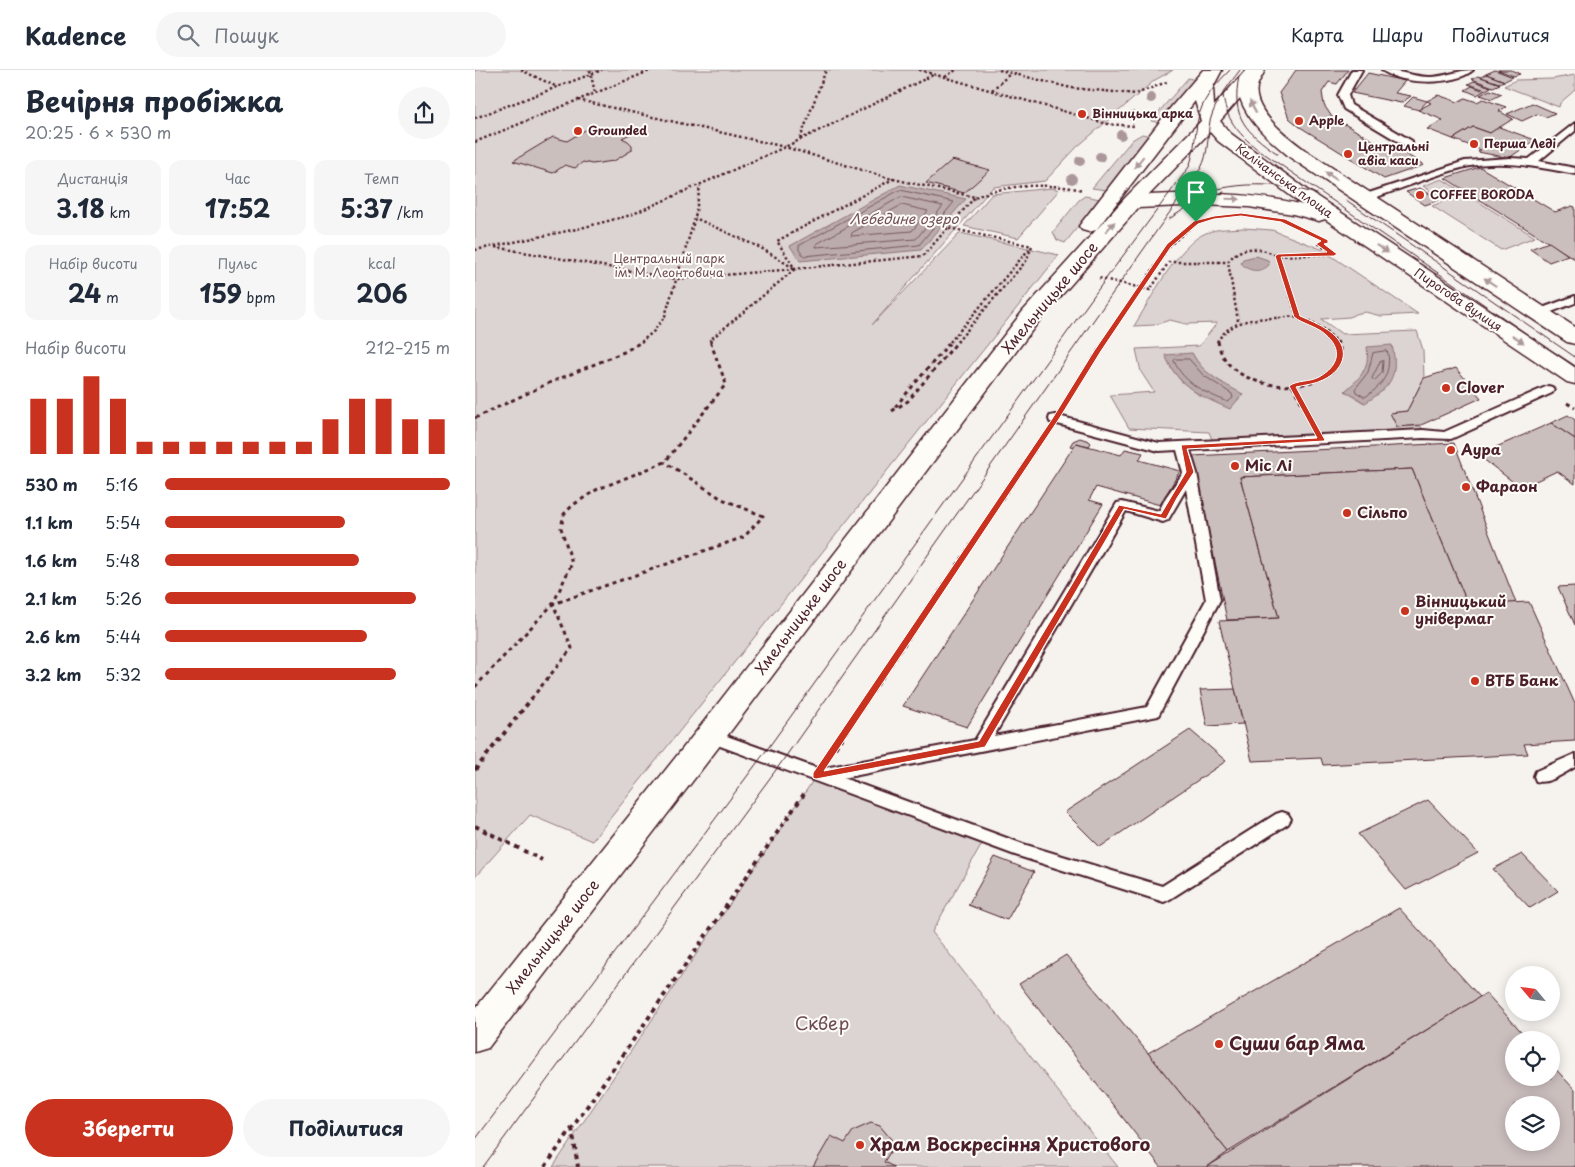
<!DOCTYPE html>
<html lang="uk">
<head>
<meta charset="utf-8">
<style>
	body { margin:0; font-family:"Playpen Sans",sans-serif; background:#f6f6f7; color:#1f2937; height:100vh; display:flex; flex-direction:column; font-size:19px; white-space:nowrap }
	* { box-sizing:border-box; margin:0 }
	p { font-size:16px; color:#747a83 }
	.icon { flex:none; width:28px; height:28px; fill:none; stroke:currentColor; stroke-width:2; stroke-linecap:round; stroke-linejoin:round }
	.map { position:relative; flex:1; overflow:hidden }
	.drawer { display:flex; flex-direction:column; background:#fff; width:475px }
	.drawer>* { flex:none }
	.needle { width:32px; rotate:299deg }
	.tools { position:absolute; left:1030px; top:896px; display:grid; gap:10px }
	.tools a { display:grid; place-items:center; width:55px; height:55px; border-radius:50%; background:#fff; box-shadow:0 2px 12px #0003; font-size:25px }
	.pin { position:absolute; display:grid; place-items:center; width:42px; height:42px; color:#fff; margin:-51px -21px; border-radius:50% 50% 50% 0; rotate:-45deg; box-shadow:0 0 5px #0007 }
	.pin .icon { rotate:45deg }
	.round { display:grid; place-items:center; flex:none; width:52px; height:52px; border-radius:26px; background:#f6f6f7 }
	.headline { display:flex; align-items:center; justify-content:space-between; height:85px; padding:0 25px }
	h1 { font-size:28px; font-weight:700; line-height:38px }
	.stats { display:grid; grid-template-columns:repeat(3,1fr); gap:8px; height:85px; padding:5px 25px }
	.stats div { display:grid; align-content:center; border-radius:12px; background:#f6f6f7; text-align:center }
	.stats b { font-size:25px; font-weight:700 }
	.stats small { font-size:14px; font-weight:400 }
	.stats p { font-size:14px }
	.chart { height:140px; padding:10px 25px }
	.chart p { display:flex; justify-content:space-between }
	.chart svg { width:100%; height:90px; margin-top:5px; stroke:#c8321e; stroke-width:6 }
	.action { display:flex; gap:10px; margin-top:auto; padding:10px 25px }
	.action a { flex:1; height:58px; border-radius:30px; background:#c8321e; color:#fff; font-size:20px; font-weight:700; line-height:58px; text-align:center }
	.action a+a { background:#f6f6f7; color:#1f2937 }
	ul { padding:0 25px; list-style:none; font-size:16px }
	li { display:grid; grid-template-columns:80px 60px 1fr; align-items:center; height:38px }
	li i { height:12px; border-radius:6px; background:#c8321e }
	header { display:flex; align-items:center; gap:30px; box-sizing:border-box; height:70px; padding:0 25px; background:#fff; border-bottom:1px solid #e0e1e3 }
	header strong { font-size:24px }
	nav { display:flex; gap:28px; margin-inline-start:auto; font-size:18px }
	.search { width:350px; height:45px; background:#f6f6f7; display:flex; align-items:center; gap:12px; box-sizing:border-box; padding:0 18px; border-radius:28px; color:#747a83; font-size:19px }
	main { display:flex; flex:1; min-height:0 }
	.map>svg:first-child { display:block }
</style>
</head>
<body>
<header>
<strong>Kadence</strong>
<div class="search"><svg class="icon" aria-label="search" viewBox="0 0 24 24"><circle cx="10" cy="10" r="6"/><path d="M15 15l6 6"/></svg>Пошук</div>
<nav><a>Карта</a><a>Шари</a><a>Поділитися</a></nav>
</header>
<main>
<section class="drawer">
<div class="headline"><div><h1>Вечірня пробіжка</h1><p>20:25 · 6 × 530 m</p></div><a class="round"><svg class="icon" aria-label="share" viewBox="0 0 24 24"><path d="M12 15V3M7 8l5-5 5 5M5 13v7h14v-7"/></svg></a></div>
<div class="stats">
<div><p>Дистанція</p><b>3.18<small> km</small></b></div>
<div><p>Час</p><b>17:52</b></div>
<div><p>Темп</p><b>5:37<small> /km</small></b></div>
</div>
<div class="stats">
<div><p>Набір висоти</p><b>24<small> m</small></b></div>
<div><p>Пульс</p><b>159<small> bpm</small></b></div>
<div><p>kcal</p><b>206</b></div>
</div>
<div class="chart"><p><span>Набір висоти</span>212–215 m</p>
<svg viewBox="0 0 160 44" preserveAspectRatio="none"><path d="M5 44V17M15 44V17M25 44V6M35 44V17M45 44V38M55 44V38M65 44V38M75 44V38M85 44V38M95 44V38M105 44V38M115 44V27M125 44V17M135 44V17M145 44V27M155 44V27"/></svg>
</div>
<ul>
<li><b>530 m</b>5:16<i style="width:100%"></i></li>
<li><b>1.1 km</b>5:54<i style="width:63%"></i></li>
<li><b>1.6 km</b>5:48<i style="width:68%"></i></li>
<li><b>2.1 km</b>5:26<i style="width:88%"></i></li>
<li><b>2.6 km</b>5:44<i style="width:71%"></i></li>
<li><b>3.2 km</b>5:32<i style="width:81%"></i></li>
</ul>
<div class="action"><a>Зберегти</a><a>Поділитися</a></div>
</section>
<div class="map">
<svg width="1100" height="1097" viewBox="0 0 1100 1097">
	<rect width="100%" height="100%" fill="#f6f3ef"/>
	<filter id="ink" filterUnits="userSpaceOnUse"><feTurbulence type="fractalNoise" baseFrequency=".02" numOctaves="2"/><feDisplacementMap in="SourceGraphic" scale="10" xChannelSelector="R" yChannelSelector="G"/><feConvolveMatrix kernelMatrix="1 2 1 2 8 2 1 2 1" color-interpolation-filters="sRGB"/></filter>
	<g filter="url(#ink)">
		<g fill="#dcd4d2" stroke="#937a7e" fill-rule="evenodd">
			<path d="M0,0H698L680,10L602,77L570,111L518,117L397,255L485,163L584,185L117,771L55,745L0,807Z"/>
			<path d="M1100,5V20L1085,33L1084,37L1029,16L1041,10L1077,9Z"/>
			<path d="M713,8L721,10L685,53L676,51Z"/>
			<path d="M667,64L676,66L631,120L617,118L657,70Z"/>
			<path d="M967,109L1060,167L1026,180L957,136L970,131L948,116Z"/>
			<path d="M577,118L584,120L543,168L489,156L517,124Z"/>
			<path d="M610,126L625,129L590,173L582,170L578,162L604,130Z"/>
			<path d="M769,158L797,160L846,179L943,244L906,246L890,242L880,244L875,247L846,249L867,264L942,261L948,280L949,308L932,341L916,343L922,357L946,356L948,364L740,377L734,362L654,358L635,325L679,322L666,302L661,279L724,276L742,253L711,254L695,250L679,255L659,256C675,231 703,174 731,163C743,158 756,159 769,158ZM717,283C725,298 734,305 748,313L725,326L706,311L695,297ZM894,289L909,320L889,333L870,321L885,308Z"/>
			<path d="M341,706L511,767L457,862L643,1097H78Z"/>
		</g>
		<g fill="#bbabac" stroke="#8e7378">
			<path d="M425,115L491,129L446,180L325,191L315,176Z"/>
			<path d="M781,186L793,190L794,195C786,203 773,202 766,193L768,189Z"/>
			<path d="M917,275C924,306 916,317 890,333L870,321C885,308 895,299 892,277Z"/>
			<path d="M717,283C728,304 747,313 768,324L755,339C725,326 703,317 690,285Z"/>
		</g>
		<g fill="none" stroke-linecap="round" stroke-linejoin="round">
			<g stroke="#77575f" stroke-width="1">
				<path d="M425,120L479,132L444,175L329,186L324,180V176Z"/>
				<path d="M426,127L468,136L441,169L341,177L342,174Z"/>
				<path d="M427,135L453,141L437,161L376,166L377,163Z"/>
				<path d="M911,281L913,283C916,304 907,316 890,327L881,322L880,319L893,302L898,283Z"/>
				<path d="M701,289H714L728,305L757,324L758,328L753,332C731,323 709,314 699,291Z"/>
				<path d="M908,291L907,303L899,311L897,308L905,292Z"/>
			</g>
		</g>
		<g fill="#cbbfbe" stroke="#4a1f2b" fill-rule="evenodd">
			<path d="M821,0H873L862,14L854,12L847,22L849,35L857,47L913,79L919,77L949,95L909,109L825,57L814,48L804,23Z"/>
			<path d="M1020,0L1038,7L1030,11L1011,4Z"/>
			<path d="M1023,0H1036L1045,4L1039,6Z"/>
			<path d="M893,3L930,11L920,23L936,26L926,33L877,23Z"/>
			<path d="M1011,4L1029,11L1024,13L1006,7Z"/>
			<path d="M1003,6L1025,14L1018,17L997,9Z"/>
			<path d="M999,11L1016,17L1011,20L993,14Z"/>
			<path d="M997,16L1009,21L1002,25L990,20Z"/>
			<path d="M1015,20L1027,24L1017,29L1005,25Z"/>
			<path d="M963,25L983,32L990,28L1002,32L1008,29L1031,37L1024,41L1038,49L1015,63L998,57L978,69L952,59L968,50L943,40L956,33L952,31Z"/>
			<path d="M938,27L952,31L944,40L929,36Z"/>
			<path d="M1057,33L1080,43L1071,47L1062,44L1047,51L1032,44Z"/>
			<path d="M132,57L155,64L147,68L153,71L157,75V80L139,91L117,94L108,92L100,98L90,95L78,103L38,91L78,67L92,71L112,59L124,62Z"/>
			<path d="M998,57L1015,63L1024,57L1060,70L1034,88L1003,82L1006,80L978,69Z"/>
			<path d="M477,90L515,100L489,123L451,113Z"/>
			<path d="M1005,97L1080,142L1097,136L1100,137V189L970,108Z"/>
			<path d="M945,118L964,130L950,135L931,122Z"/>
			<path d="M1074,172L1093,185L1074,192L1055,179Z"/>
			<path d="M981,298L1006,328L946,355L922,357L915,343L932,341L949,308Z"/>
			<path d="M1093,345L1100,350V369L1076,353Z"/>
			<path d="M1076,353L1100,369V414L1082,401L1046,418L1003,385Z"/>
			<path d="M605,368L614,371L616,373L614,376L601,373L599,377L595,376L598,371Z"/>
			<path d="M601,373L646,385L650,379L668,383L664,390L705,401L685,435L621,417L614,430L628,434L492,657L428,636Z"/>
			<path d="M979,373L1041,533L993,535L937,399L765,407L804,548L752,550L718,386Z"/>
			<path d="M937,399L993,535L1054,532L1100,634V671L1049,674L1053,684L848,695L846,688L777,691L744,551L804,548L765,407Z"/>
			<path d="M1100,516V555L1083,517Z"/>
			<path d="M760,619L768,654L732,656L725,620Z"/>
			<path d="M715,660L751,691L625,777L590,742Z"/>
			<path d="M953,730L1003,783L931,820L883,764Z"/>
			<path d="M1047,784L1083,821L1055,838L1018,799Z"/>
			<path d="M520,787L559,802L532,850L493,835Z"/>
			<path d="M924,838L1005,927L753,1082L673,983Z"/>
			<path d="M591,885L673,983L753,1082L732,1097H686L544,914Z"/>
			<path d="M1011,923L1054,970H1039V1008H1076V994L1100,1020V1097H732ZM1039,1035H1076V1072H1039Z"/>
			<path d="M396,1053L405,1056L416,1069L418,1077L409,1092L419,1097H338L356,1066L370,1073L378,1061Z"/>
		</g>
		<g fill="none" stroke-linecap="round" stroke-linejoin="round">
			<g stroke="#4a1f2b" stroke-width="4">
				<g id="lane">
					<path d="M877,0H887L873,25L876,35L937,71V75H929L869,39L863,25Z"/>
					<path d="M907,0C924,0 938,7 955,7C970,7 983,0 998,0C980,16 925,15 907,0Z"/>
					<path d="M1100,53V61L1064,91L1100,98V104C1064,97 1027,89 990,97C958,105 924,120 893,130H885L884,128L885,126L990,91L1035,88L1054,89Z"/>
					<path d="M1100,226V233L1063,247L1057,243L1059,241Z"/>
					<path d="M1073,316L1077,317L1079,320L1077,323L976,369L948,368L715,380L722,403L745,530L683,646L368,708L548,774L687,816L801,744L807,742L813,744L816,749L813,754L695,829L689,832L540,785L229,670L227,666L229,662L235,660L344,699L500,670L642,433L647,432L684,441L691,427L708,403L702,380L684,381L575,352L574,349L575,346L580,345L684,373L948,360L969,362ZM711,419L731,530L672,637L519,666L651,441L688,452L693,450Z"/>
					<path d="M1100,684V697C1089,703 1073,715 1061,711L1059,706L1061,701Z"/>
				</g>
			</g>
			<g stroke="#4a1f2b" stroke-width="3">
				<path id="secondary" d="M728,0H747L738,17L739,36L771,0H790C788,5 783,12 782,17C777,41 813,67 830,80L1100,257V274L1092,272L816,88C796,71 774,54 765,28L745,51L755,63L832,120L1100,297V314L1092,312L850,149L844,151L818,144L774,137L728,135L663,138L564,251L246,674L13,978L0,982V939L224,658L548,241L650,128L726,51L720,31L621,160L614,162L607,160L604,156L607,152L697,36ZM735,62L743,71L828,135C777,122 726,123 674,125Z"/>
			</g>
			<g stroke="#4a1f2b" stroke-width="2.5" stroke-dasharray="2.5 2.5" stroke-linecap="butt">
				<path d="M46,0L80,16"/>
				<path d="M115,0L120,23"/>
				<path d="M444,0L633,54L659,56"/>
				<path d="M524,0L596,18L661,24L694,11"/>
				<path d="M470,7L481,0"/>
				<path d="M517,20L536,3"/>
				<path d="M103,30L310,77L417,109"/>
				<path d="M0,48L127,0"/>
				<path d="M325,69L351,0"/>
				<path d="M0,72L177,0"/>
				<path d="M418,109L500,127L448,186L320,199L302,171Z"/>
				<path d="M500,127C533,114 573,113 608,120"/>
				<path d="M474,158L557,176"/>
				<path d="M850,172L844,174L858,183"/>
				<path d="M20,177L201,209L320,199L286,178L220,148"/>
				<path d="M0,180L102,159L156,145L310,77L460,4"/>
				<path d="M624,208L675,220L694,192H753"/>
				<path d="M822,247L803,186L859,184"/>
				<path d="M763,251L753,192C765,174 785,177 803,186"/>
				<path d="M166,272L179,261L190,246L220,148L225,116"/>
				<path d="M236,272L235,270L320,199"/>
				<path d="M475,272L555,178"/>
				<path d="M482,272L551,191L557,176"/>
				<path d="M629,272L694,176L719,154"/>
				<path d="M742,272C755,250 780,248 804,248C810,247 818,246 823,248C837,252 853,261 862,272"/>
			</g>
			<g stroke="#4a1f2b" stroke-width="3" stroke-dasharray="4 4" stroke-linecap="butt">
				<path d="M743,271C749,316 821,327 853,304C857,301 861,296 864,293L865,278L862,271"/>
				<path d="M817,315L835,348"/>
				<path d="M592,330L630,271"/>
				<path d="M1092,333L1100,338"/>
				<path d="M420,337L476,271"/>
				<path d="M417,341L433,331L483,271"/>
				<path d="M0,348L74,313L149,282L168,271"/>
				<path d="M0,617L78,534L269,467L288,446L247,429L190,392"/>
				<path d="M56,629L97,578L78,534L97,493L86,458L89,444L98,435L121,420L190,392L251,314L235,271"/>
				<path d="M393,629L568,367"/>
			</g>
			<g stroke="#4a1f2b" stroke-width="4" stroke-dasharray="4.5 4.5" stroke-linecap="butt">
				<path d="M360,678L393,628"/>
				<path d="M0,700L57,628"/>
				<path d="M0,756L67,790"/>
				<path d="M97,1058L103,1097"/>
				<path d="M70,1097L329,724"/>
			</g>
			<use href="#lane" fill="#fdfcf7" fill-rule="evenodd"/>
			<use href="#secondary" fill="#fdfcf7" fill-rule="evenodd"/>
			<g stroke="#4a1f2b" stroke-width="1">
				<path d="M764,6C756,48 770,61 803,84"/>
				<path d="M748,24C750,48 763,63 781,78L1100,297"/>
				<path d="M703,130C753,113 791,109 842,124"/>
				<path d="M871,130L1100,287"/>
				<path d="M694,149L725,129L749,122"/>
				<path d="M0,1070L288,685L630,210L714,97C721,79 719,60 725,42C730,26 743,12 755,0"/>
				<path d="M8,1097L306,693L726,98C734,83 732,67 735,51C740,32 753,16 765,0"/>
			</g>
		</g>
		<g fill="#ab979a">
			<circle cx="676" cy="28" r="5"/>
			<circle cx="657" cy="46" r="5"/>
			<circle cx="646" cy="65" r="5"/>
			<circle cx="625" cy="87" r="5"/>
			<circle cx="605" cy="91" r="5"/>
			<circle cx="597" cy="109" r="5"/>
		</g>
		<defs><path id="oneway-solid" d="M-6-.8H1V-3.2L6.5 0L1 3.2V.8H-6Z" transform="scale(1.25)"/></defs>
		<g fill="#ac999b">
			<use href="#oneway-solid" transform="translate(778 37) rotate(-118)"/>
			<use href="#oneway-solid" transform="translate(664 92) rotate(128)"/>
			<use href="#oneway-solid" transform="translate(856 106) rotate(-146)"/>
			<use href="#oneway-solid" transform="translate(758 129) rotate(1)"/>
			<use href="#oneway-solid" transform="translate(635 157) rotate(-48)"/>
			<use href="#oneway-solid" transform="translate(907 179) rotate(34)"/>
			<use href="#oneway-solid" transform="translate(1015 212) rotate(-146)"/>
			<use href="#oneway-solid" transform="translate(1043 269) rotate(34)"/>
		</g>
	</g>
	<path fill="#c8321e" stroke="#fff" fill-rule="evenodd" d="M766,143L810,149L853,170V173L849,174L862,184L859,186L806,187L825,246C834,250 844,254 853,260C877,276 871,299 848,310C840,314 830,315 821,317L850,370L849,371L712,379L719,402L702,428L691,449L649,439L510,677L341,709L338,708V703L577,349L619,281L692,174L719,151L739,146ZM766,146L806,152L846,171L841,174L852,182L803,184L800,186L819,247C828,254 841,256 850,264C868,279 864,296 844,307C835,312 822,310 814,316L842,368L706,375L711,402L686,444L644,435L504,671L349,701L584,349L626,281L696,177L723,154L739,149Z"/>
	<g fill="#c8321e" stroke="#fdfcf7" stroke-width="2">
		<circle cx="607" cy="44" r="5"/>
		<circle cx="824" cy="51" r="5"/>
		<circle cx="103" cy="61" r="5"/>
		<circle cx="999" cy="74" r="5"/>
		<circle cx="873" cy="84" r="5"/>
		<circle cx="945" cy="125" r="5"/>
		<circle cx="971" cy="318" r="5"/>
		<circle cx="976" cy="380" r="5"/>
		<circle cx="760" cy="396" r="5"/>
		<circle cx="991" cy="417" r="5"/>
		<circle cx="872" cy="443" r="5"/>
		<circle cx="930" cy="541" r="5"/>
		<circle cx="1000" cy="611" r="5"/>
		<circle cx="744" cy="974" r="5"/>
		<circle cx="385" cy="1075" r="5"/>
	</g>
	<g text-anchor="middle" stroke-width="4" stroke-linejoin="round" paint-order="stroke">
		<g font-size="12" font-weight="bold" fill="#4a1f2b" stroke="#fdfcf7" text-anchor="start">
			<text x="617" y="48">Вінницька арка</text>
			<text x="834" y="55">Apple</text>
			<text x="113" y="65">Grounded</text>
			<text x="1009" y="78">Перша Леді</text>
			<text x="883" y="81">Центральні<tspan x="883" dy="14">авіа каси</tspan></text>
			<text x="955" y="129">COFFEE BORODA</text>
		</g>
		<g font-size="12" fill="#4a1f2b" stroke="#fdfcf7">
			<text transform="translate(809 111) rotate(36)" y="4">Калічанська площа</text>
			<text transform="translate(983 230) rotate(34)" y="4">Пирогова вулиця</text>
		</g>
		<g font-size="12" fill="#6e4c55" stroke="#fdfcf7">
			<text x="194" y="193">Центральний парк<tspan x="194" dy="14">ім. М. Леонтовича</tspan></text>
		</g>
		<g font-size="14" font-style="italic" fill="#725058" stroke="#fdfcf7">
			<text x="429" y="154">Лебедине озеро</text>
		</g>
		<g font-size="15" fill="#4a1f2b" stroke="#fdfcf7">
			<text transform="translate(575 228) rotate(-50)" y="5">Хмельницьке шосе</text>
			<text transform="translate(326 547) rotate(-53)" y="5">Хмельницьке шосе</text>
			<text transform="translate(78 867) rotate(-52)" y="5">Хмельницьке шосе</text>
		</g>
		<g font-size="15" font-weight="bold" fill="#4a1f2b" stroke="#fdfcf7" text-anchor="start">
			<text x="981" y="323">Clover</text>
			<text x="986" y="385">Аура</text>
			<text x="770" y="401">Міс Лі</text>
			<text x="1001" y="422">Фараон</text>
			<text x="882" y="448">Сільпо</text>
			<text x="940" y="537">Вінницький<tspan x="940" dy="17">універмаг</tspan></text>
			<text x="1010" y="616">ВТБ Банк</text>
		</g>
		<g font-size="18" fill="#6e4c55" stroke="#fdfcf7">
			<text x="347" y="960">Сквер</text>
		</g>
		<g font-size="18" font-weight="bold" fill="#4a1f2b" stroke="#fdfcf7" text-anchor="start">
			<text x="754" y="980">Суши бар Яма</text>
			<text x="395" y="1081">Храм Воскресіння Христового</text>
		</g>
	</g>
</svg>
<div class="tools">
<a><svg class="needle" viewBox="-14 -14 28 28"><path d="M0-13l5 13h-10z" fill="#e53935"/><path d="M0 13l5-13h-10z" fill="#747a83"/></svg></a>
<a><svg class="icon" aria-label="locate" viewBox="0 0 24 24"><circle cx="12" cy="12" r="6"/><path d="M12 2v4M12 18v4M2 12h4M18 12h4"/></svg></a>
<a><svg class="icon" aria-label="layers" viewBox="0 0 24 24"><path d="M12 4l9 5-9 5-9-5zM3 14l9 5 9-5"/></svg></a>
</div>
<div class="pin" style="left:721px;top:152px;background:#1e9e55"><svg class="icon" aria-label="arrive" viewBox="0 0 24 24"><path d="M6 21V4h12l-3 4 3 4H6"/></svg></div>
</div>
</main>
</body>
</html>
